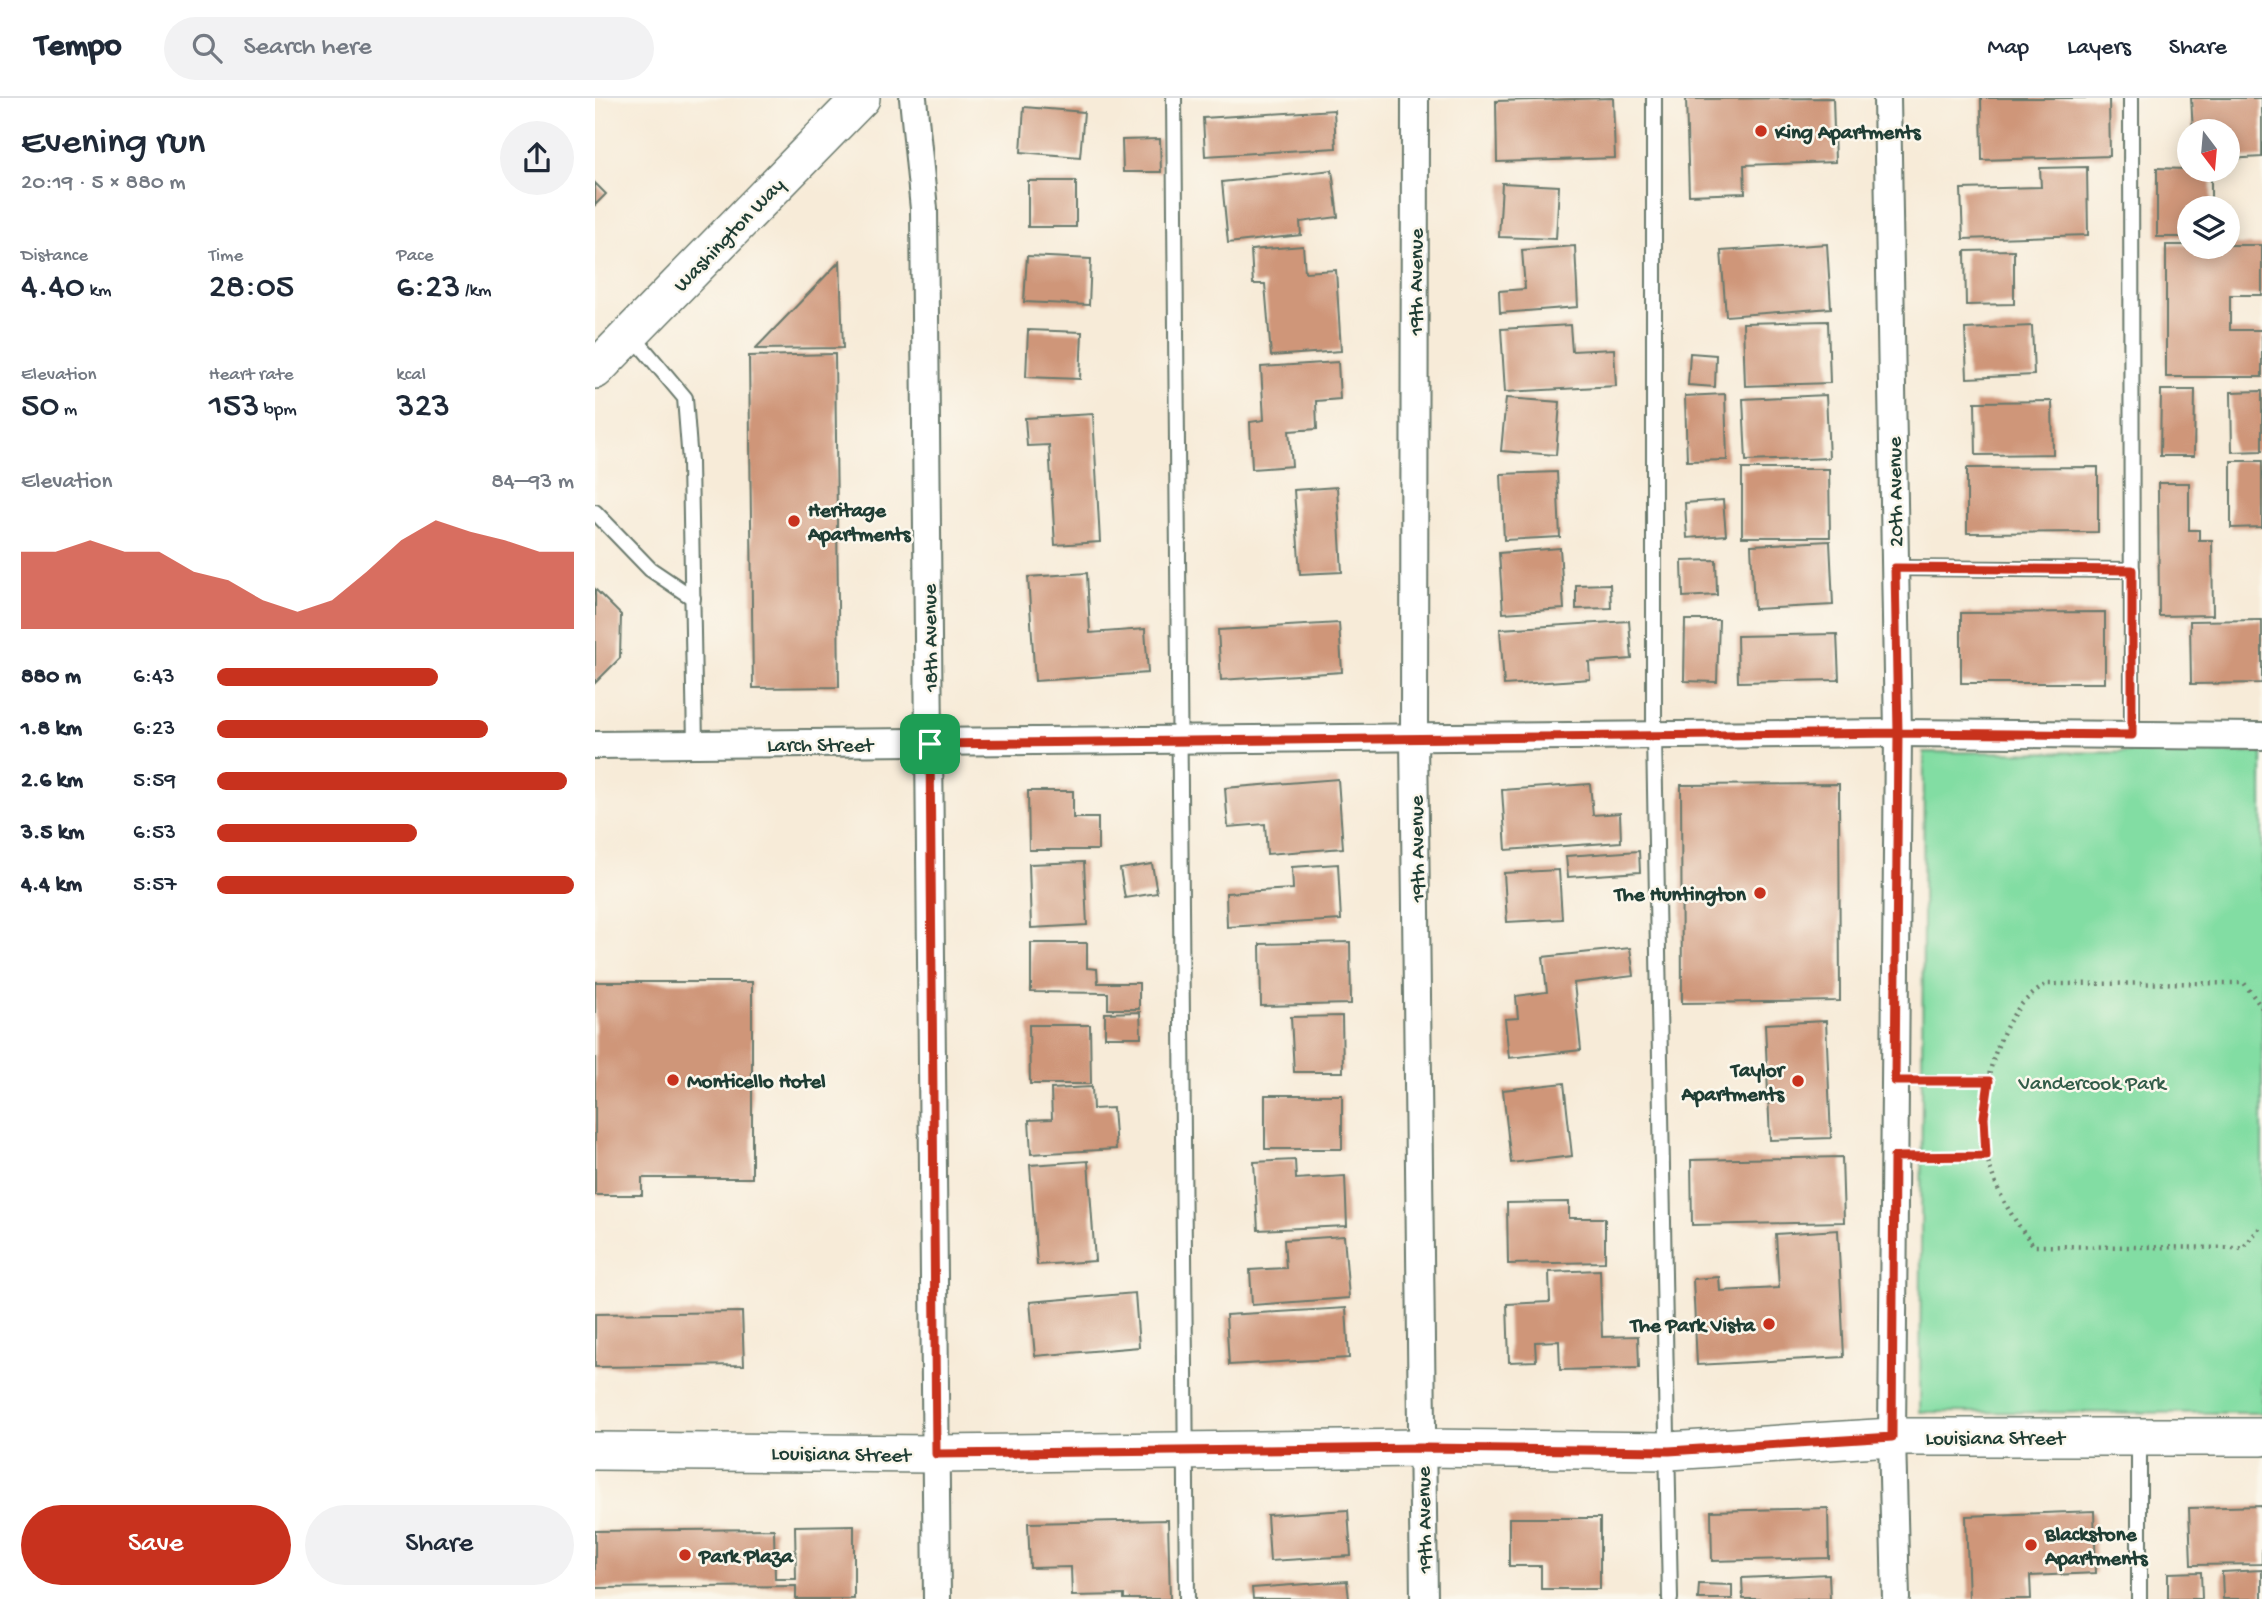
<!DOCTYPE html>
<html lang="en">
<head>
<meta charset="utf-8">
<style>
	body { margin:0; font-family:"Gochi Hand",sans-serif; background:#f2f2f3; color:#1f2937; height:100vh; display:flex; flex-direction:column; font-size:26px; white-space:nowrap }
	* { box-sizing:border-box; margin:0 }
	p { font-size:23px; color:#747a83 }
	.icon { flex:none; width:38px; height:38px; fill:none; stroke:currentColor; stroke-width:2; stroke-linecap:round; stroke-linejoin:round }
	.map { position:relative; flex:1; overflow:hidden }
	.panel { display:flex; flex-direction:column; background:#fff; width:595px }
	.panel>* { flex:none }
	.needle { width:46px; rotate:164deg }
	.buttons { position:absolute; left:1582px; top:21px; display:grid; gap:14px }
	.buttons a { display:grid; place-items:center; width:63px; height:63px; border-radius:50%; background:#fff; box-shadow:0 4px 18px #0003; font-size:35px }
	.pin { position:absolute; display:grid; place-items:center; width:60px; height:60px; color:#fff; margin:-30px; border-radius:14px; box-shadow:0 4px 10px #0006 }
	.round { display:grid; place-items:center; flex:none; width:74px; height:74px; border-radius:37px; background:#f2f2f3 }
	.headline { display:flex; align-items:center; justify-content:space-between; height:119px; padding:0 21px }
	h1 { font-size:38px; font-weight:600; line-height:52px }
	.stats { display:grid; grid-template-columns:repeat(3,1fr); gap:10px; height:119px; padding:7px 21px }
	.stats div { display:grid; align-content:center }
	.stats b { font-size:35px; font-weight:600 }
	.stats small { font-size:19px; font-weight:400 }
	.stats p { font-size:19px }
	.chart { height:196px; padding:14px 21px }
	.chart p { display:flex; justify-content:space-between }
	.chart svg { width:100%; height:126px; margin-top:7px; fill:#c8321e; opacity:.7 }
	.button { display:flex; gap:14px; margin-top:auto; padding:14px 21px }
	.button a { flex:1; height:80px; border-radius:42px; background:#c8321e; color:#fff; font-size:28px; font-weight:600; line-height:80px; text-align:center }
	.button a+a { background:#f2f2f3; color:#1f2937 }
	ul { padding:0 21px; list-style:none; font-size:23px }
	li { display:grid; grid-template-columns:112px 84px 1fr; align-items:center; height:52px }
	li i { height:18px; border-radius:9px; background:#c8321e }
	header { display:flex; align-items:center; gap:42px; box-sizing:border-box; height:98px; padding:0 35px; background:#fff; border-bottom:2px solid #e0e1e3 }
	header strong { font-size:33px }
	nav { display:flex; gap:38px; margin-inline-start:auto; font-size:24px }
	.search { width:490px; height:63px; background:#f2f2f3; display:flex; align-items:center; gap:18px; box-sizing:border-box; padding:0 24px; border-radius:38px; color:#747a83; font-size:26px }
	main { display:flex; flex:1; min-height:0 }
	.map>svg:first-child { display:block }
</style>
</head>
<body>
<header>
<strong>Tempo</strong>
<div class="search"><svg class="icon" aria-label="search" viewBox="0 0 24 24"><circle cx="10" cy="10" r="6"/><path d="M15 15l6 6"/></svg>Search here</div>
<nav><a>Map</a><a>Layers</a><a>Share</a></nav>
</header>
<main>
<section class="panel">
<div class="headline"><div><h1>Evening run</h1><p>20:19 · 5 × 880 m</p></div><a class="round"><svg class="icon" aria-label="share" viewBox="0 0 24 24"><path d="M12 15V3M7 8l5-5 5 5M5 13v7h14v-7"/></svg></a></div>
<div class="stats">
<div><p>Distance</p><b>4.40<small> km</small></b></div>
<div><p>Time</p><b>28:05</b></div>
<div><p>Pace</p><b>6:23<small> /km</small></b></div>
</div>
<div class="stats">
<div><p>Elevation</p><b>50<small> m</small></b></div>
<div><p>Heart rate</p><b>153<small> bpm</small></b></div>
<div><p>kcal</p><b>323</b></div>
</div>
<div class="chart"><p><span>Elevation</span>84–93 m</p>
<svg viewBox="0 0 160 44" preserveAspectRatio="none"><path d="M0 44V17L10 17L20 13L30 17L40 17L50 24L60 27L70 34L80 38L90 34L100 24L110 13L120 6L130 10L140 13L150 17L160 17V44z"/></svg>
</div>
<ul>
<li><b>880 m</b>6:43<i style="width:62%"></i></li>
<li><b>1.8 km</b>6:23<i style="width:76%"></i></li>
<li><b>2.6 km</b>5:59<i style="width:98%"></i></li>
<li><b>3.5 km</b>6:53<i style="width:56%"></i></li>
<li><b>4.4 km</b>5:57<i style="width:100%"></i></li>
</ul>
<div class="button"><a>Save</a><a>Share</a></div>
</section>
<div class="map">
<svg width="1667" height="1501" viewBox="0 0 1667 1501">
	<rect width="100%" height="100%" fill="#fbf7ec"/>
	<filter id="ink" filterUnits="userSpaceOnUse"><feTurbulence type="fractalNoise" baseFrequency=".0143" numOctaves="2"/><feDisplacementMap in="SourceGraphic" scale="14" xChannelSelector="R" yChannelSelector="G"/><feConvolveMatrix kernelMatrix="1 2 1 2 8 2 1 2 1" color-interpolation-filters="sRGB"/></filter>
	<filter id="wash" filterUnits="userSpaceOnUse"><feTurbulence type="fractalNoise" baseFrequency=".00686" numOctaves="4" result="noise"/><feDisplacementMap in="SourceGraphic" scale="28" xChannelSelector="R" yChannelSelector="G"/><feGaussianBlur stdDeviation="1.57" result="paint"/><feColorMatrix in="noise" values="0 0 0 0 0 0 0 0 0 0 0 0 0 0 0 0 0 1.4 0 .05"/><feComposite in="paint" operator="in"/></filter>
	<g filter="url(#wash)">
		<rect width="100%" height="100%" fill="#f7ebd8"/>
		<path fill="#82dda3" stroke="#508d6c" stroke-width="2" d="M1329,654L1667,655V1315L1325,1314Z"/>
		<g id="blocks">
			<g fill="#cf9679">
				<path d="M1018,0L1020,60L902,64L901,3Z"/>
				<path d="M1238,0L1240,64L1149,67L1150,95L1094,97L1091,1Z"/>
				<path d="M1386,0H1514L1515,58L1387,62Z"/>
				<path d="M1596,0H1667V59L1633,61V33H1598Z"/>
				<path d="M429,9L489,14L485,59L426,54Z"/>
				<path d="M739,12L741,50L610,58L608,20Z"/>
				<path d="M565,41L566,74H528L527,42Z"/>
				<path d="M1492,69L1493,137L1368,141L1366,91L1446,89L1445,70Z"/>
				<path d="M1562,70L1616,72V110H1594V139H1562Z"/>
				<path d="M737,72L743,119L705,124L706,137L633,145L627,84Z"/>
				<rect x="433" y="83" width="48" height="46"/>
				<path d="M0,85L11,96L0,107Z"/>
				<path d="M907,85L964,88L961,141L904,139Z"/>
				<path d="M1232,146L1236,210L1131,218L1126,153Z"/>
				<path d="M1571,147H1667V197H1635V232H1667V279H1571Z"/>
				<path d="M708,148L710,174L741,172L746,253L676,258L670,186H658L656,152Z"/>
				<path d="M980,148L983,209L905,215L904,193L930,191L927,152Z"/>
				<path d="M1419,152V206L1371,207L1370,153Z"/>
				<path d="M432,158L496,161L494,207L429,204Z"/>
				<path d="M245,163L248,250L160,251Z"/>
				<path d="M1233,223L1235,285L1150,288L1148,225Z"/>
				<path d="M975,227L977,253L1019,251L1021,288L910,294L906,231Z"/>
				<path d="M1437,228L1439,277L1372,280L1370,231Z"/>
				<path d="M433,232L487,234L485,281L431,279Z"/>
				<path d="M1095,255L1121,257L1120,289L1093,287Z"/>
				<path d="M240,256L244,589L158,590L154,258Z"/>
				<path d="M743,264L745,301L721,303L722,331L694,333L697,368L657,371L655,324L669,322L666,269Z"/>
				<path d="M1566,292H1600L1599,358H1565Z"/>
				<path d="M1667,293V353L1637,354L1636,294Z"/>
				<path d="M1130,296L1132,362L1092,363L1090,298Z"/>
				<path d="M1231,297L1234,360L1151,363L1148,301Z"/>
				<path d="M911,300L965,304L961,357L906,353Z"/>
				<path d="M1457,303L1458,356L1381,357L1380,304Z"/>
				<path d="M498,316L505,444L460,447L454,347L432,348L430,320Z"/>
				<path d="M1636,363H1667V429L1636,430Z"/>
				<path d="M1503,369V434L1372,435V370Z"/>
				<path d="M1147,371H1234L1235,439H1147Z"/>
				<path d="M962,374L965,439L909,442L906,376Z"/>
				<path d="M1563,385H1594V432H1604V442H1617L1618,517L1564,518Z"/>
				<path d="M742,389L747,474L705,476L699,392Z"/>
				<path d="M1128,402L1131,437L1092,440L1090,405Z"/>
				<path d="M1235,443L1238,507L1159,511L1156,447Z"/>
				<path d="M965,450L969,511L908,515L904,455Z"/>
				<path d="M1121,462L1122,497L1088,499L1087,463Z"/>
				<path d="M492,475L495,535L550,531L553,575L440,583L433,479Z"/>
				<path d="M1015,486L1016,510L981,511V487Z"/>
				<path d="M0,491L26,517L25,560L0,585Z"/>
				<path d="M1510,514V585H1366V515Z"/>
				<path d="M1090,522H1124L1122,584L1089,583Z"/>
				<path d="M1667,522V585L1596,586L1595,523Z"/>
				<path d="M1034,523L1037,561L994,564L995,581L909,587L905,531Z"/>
				<path d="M744,525L747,574L626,582L623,532Z"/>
				<path d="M1242,536L1244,582L1143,584L1142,538Z"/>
				<path d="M743,681L748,750L672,756L670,726L633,729L630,690Z"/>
				<path d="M995,686L998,717L1025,715L1026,744L911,752L907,692Z"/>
				<path d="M1244,686L1245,903L1087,905L1086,687Z"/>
				<path d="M433,693H478V720H503V752H434Z"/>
				<path d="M1044,753L1045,774L973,779L971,758Z"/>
				<path d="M489,764L492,827L436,830L434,766Z"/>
				<path d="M557,766L562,795L530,800L525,771Z"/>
				<path d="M743,766L746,822L632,829L631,795L698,791L697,769Z"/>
				<path d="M964,772L967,821L912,824L909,775Z"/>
				<path d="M755,844L756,906L666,908L665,846Z"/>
				<path d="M436,845H492V870L502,871L503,885H544V911H513V895L436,894Z"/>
				<path d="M1035,850L1039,878L979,885L986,952L914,960L910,921L923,920L921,898L952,894L948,859Z"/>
				<path d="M0,884H157V1080H47V1097H0Z"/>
				<path d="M545,914L546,939H510V915Z"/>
				<path d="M747,918L748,974H699L696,919Z"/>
				<path d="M1231,923L1236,1040L1175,1042L1170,926Z"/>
				<path d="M434,927H495L496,986H435Z"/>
				<path d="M969,985L977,1058L916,1065L908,992Z"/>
				<path d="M497,989L498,1011L518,1010L521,1051L436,1056L434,1022L457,1021L456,991Z"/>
				<rect x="670" y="997" width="77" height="54"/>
				<path d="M1247,1059L1249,1124L1097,1127L1096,1062Z"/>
				<path d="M700,1062L701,1081L750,1078L752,1128L663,1132L659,1064Z"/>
				<path d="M493,1063L500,1163L442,1167L435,1067Z"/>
				<path d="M974,1104V1120H1010V1164L913,1166L912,1105Z"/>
				<path d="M1243,1132L1249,1259L1102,1267L1098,1181L1124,1179L1125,1193L1184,1190L1181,1136Z"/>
				<path d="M749,1138L754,1200L657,1207L655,1172L691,1170L689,1142Z"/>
				<path d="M1005,1172L1007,1239L1043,1238L1044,1270L965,1272L964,1243L940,1244L941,1263L914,1264L912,1206L955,1204L954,1174Z"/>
				<path d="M540,1195L544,1249L440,1258L435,1204Z"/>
				<path d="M751,1210L754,1260L634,1267L631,1217Z"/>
				<path d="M147,1214L149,1267L0,1269V1216Z"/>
				<path d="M1667,1408V1466L1596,1467L1594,1410Z"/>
				<path d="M1233,1410L1234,1460L1117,1463L1116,1413Z"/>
				<path d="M753,1412L756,1458L675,1463L672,1417Z"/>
				<path d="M1499,1413L1501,1475L1435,1478L1436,1501H1374L1371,1418Z"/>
				<path d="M914,1420H1005V1491H946V1468H914Z"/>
				<path d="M573,1422L575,1501H529V1497L477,1498L476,1469L435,1470L433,1425Z"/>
				<path d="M259,1427V1501H201V1488L0,1490V1433L179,1431L180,1481H201L200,1428Z"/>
				<path d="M1667,1472V1501H1628L1627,1474Z"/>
				<path d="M1606,1474L1607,1501H1573V1475Z"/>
				<path d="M1234,1476L1235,1501H1148L1147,1480Z"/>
				<path d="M752,1483L754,1501H658L657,1490Z"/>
				<path d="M1104,1486L1137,1487V1501H1103Z"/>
			</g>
		</g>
	</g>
	<g filter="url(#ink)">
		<use href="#blocks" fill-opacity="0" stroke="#6b7a6d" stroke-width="2"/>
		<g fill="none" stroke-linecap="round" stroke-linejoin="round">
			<g stroke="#6b7a6d" stroke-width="18">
				<g id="lane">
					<path d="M579,0L592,1501"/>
					<path d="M1059,0V638L1075,1501"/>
					<path d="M1536,0L1537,637"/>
					<path d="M37,237L90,300L95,364L100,647"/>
					<path d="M0,414L55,471L98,500"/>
					<path d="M1300,470L1537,472"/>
					<path d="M1544,1341V1501"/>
				</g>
			</g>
			<g stroke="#6b7a6d" stroke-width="30">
				<g id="street">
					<path d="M318,0L329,111L342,1501"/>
					<path d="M820,0L819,639L829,1501"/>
					<path d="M1292,0L1303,635L1297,1339L1301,1501"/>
					<path d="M0,647L1303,635L1667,638"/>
				</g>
			</g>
			<g stroke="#6b7a6d" stroke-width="40">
				<g id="secondary">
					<path d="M0,272L266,0"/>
					<path d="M0,1353L341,1356L827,1350L1074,1353L1297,1339H1667"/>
				</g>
			</g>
			<g stroke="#6b7a6d" stroke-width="4.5" stroke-dasharray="2 5" stroke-linecap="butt">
				<path d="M1667,910L1649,885L1451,886C1443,892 1433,899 1426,907C1396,942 1381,1014 1392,1059C1400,1092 1418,1122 1439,1148L1648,1150L1667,1127"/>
				<path d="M1328,983H1394"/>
				<path d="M1328,1059L1391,1058"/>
			</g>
			<use href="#lane" stroke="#fff" stroke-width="14"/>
			<use href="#street" stroke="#fff" stroke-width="26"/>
			<use href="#secondary" stroke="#fff" stroke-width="37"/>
		</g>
	</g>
	<g fill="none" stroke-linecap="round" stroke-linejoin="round" filter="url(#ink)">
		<g stroke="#fff" stroke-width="14">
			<path id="route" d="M335,646L341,1356L827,1350L1074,1353L1297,1339L1299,1059L1391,1058L1389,1019L1394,983H1300L1303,635L1537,637V472L1300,470L1303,635L335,646"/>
		</g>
		<use href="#route" stroke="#c8321e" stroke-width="9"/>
	</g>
	<g fill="#c8321e" stroke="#fbf7ec" stroke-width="2.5">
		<circle cx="1166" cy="33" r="7"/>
		<circle cx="199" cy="423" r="7"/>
		<circle cx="1165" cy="795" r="7"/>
		<circle cx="78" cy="982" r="7"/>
		<circle cx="1203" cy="983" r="7"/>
		<circle cx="1174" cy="1226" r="7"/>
		<circle cx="1436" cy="1447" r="7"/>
		<circle cx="90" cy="1457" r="7"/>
	</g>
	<g text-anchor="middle" stroke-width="5" stroke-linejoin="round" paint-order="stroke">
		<g font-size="21" font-weight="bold" fill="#1f3d34" stroke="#fbf7ec" text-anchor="start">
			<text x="1180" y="40">King Apartments</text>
			<text x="213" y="418">Heritage<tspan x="213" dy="24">Apartments</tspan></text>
			<text x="1151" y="802" text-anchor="end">The Huntington</text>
			<text x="1189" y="978" text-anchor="end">Taylor<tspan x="1189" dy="24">Apartments</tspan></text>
			<text x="92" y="989">Monticello Hotel</text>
			<text x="1160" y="1233" text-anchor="end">The Park Vista</text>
			<text x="1450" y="1442">Blackstone<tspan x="1450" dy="24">Apartments</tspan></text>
			<text x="104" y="1464">Park Plaza</text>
		</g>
		<g font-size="21" fill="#1f3d34" stroke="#fbf7ec">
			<text transform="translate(133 136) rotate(-46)" y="7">Washington Way</text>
			<text transform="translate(820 184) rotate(-90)" y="7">19th Avenue</text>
			<text transform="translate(1299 394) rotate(-91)" y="7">20th Avenue</text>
			<text transform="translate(334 540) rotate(-91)" y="7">18th Avenue</text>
			<text x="225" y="653">Larch Street</text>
			<text transform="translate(821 751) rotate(-91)" y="7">19th Avenue</text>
			<text x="1400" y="1346">Louisiana Street</text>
			<text transform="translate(246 1355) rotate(1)" y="7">Louisiana Street</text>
			<text transform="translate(828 1422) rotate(-91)" y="7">19th Avenue</text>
		</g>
		<g font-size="21" fill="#335d4a" stroke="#fbf7ec">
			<text x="1497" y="991">Vandercook Park</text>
		</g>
	</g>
</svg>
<div class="buttons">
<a><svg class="needle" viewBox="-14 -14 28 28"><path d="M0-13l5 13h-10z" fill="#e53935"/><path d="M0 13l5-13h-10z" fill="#747a83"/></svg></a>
<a><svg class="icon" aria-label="layers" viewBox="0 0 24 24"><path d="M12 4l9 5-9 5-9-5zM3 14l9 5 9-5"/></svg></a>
</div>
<div class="pin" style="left:335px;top:646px;background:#1e9e55"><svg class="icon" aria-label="arrive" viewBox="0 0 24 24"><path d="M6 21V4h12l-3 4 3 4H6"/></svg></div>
</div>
</main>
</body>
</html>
